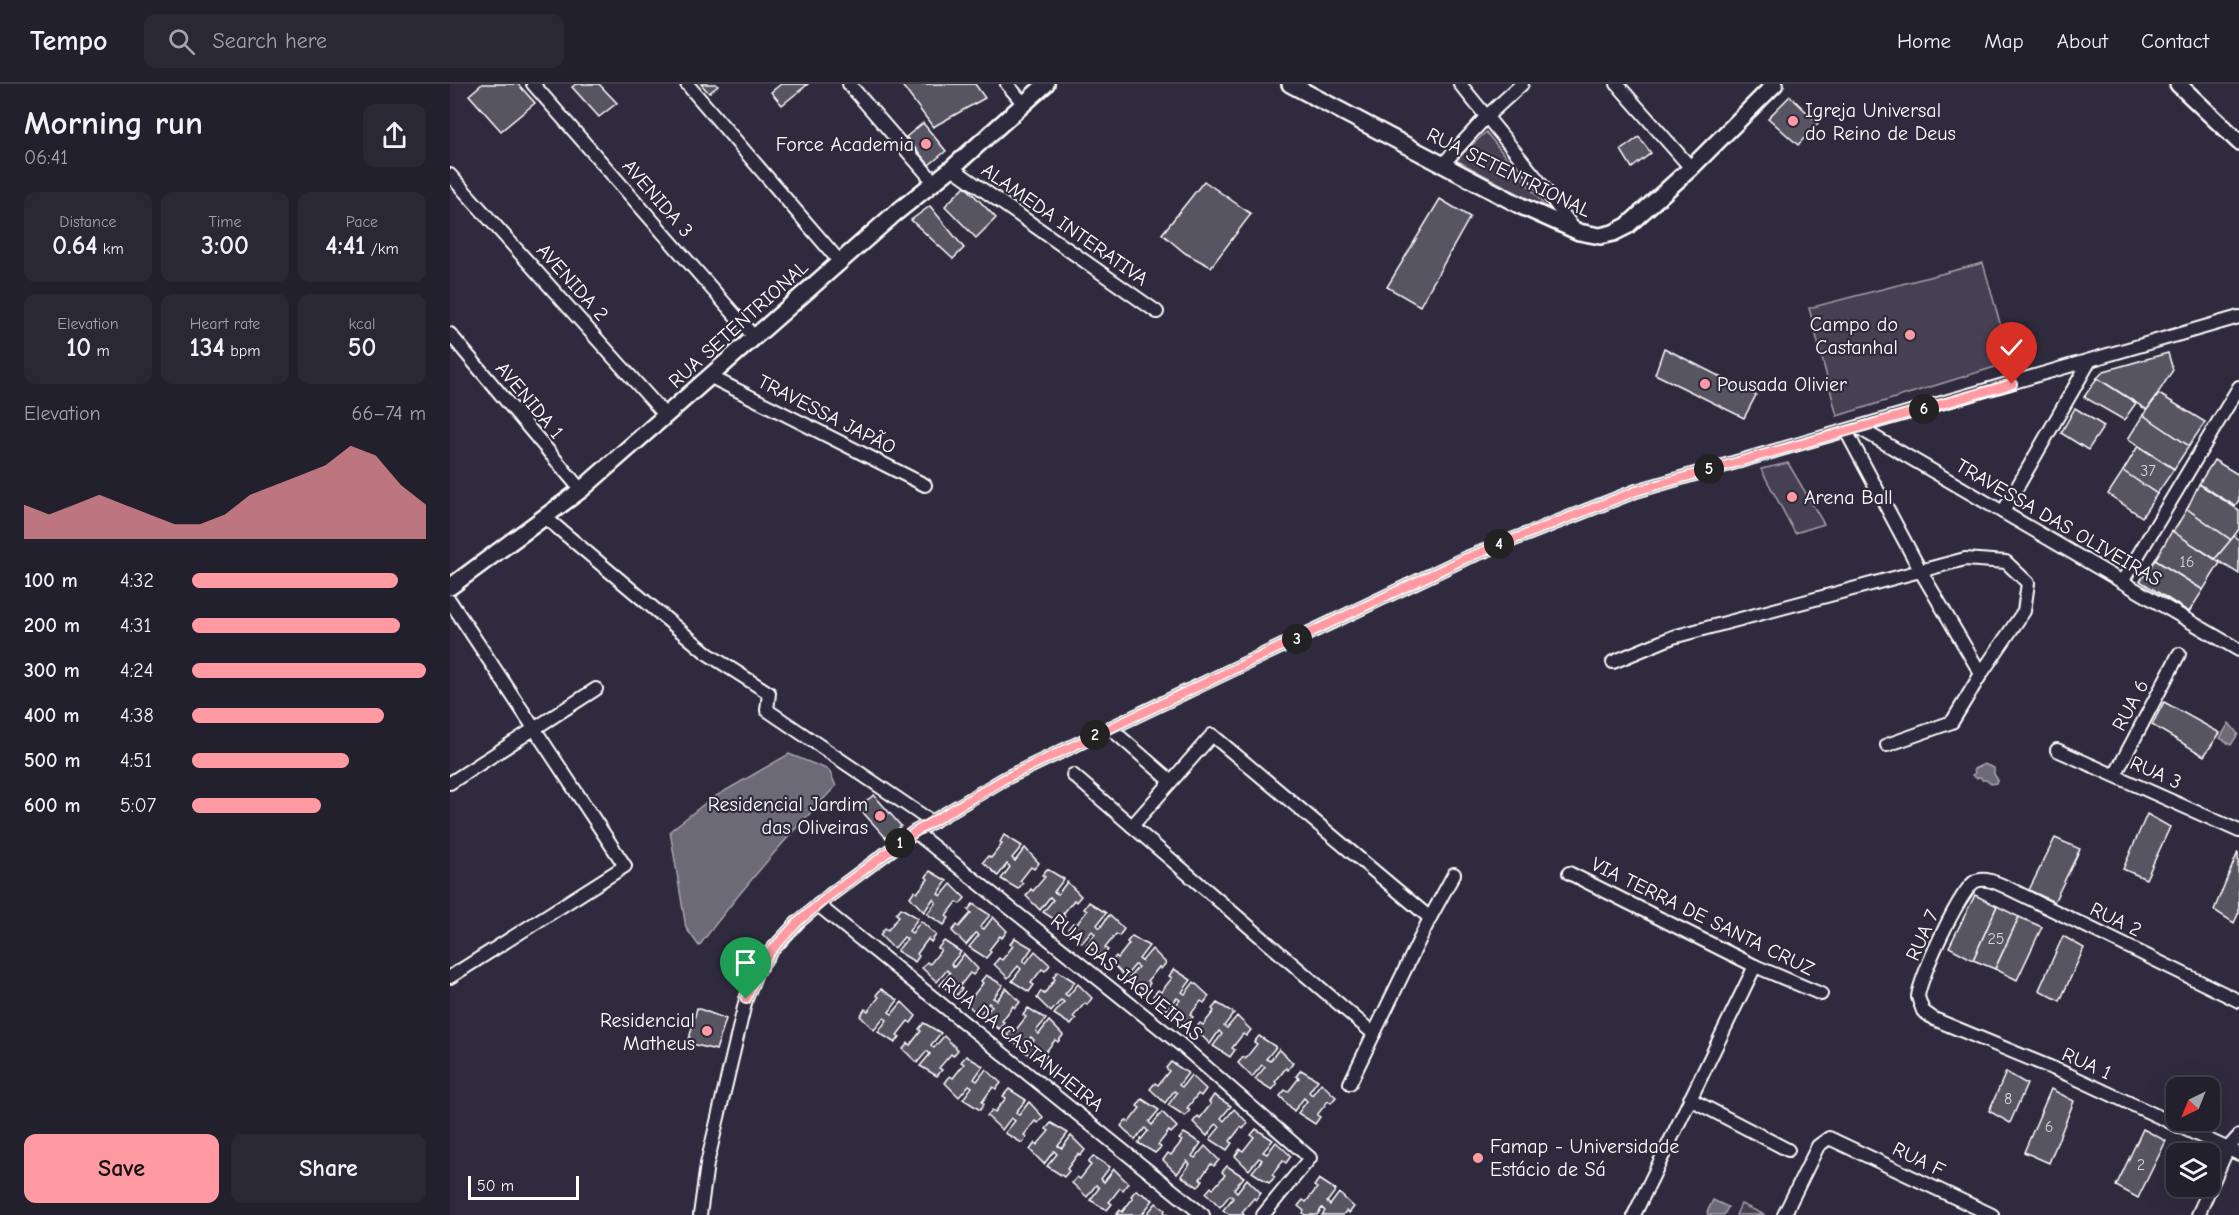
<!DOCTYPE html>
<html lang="en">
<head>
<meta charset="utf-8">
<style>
	body { margin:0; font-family:"Comic Neue",sans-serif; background:#2b2836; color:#f1f3f6; height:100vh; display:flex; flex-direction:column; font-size:22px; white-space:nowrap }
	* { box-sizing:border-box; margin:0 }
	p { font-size:20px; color:#a3a3aa }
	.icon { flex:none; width:33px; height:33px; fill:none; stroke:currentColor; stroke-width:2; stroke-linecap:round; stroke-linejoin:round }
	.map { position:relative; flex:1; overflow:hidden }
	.sheet { display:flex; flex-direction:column; background:#23202e; width:450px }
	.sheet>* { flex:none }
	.needle { width:39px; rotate:223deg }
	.buttons { position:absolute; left:1716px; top:993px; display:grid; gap:12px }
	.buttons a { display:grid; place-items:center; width:54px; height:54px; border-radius:12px; background:#23202e; box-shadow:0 6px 24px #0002,0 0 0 2px #403e4a; font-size:30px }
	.scale { position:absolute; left:18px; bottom:15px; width:111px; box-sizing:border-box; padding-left:6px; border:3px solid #fff; border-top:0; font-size:16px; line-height:21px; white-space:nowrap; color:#fff; -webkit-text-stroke:4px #2f2a3d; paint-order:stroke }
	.pin { position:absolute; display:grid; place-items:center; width:51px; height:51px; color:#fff; margin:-62px -26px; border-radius:50% 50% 50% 0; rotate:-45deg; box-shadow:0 0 6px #0007 }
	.pin .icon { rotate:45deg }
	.km { position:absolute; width:30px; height:30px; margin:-15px; border-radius:50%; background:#222; color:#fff; font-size:16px; line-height:30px; text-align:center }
	.round { display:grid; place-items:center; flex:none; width:63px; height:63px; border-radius:12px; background:#2b2836 }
	.headline { display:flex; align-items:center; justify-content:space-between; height:102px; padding:0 24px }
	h1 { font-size:33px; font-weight:600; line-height:45px }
	.stats { display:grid; grid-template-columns:repeat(3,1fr); gap:9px; height:102px; padding:6px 24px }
	.stats div { display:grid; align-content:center; border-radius:12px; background:#2b2836; text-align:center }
	.stats b { font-size:26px; font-weight:600 }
	.stats small { font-size:16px; font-weight:400 }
	.stats p { font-size:16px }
	.chart { height:168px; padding:12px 24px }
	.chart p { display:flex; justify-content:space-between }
	.chart svg { width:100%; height:108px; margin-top:6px; fill:#ff9aa2; opacity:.7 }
	.primary-button { display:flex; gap:12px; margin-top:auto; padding:12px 24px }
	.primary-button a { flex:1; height:69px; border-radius:12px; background:#ff9aa2; color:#111; font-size:24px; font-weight:600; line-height:69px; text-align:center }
	.primary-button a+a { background:#2b2836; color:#f1f3f6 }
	ul { padding:0 24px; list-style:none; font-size:20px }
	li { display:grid; grid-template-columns:96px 72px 1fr; align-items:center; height:45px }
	li i { height:15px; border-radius:8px; background:#ff9aa2 }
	header { display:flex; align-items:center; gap:36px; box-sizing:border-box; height:84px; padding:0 30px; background:#23202e; border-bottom:2px solid #403e4a }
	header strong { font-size:28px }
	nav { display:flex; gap:33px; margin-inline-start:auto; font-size:21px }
	.search { width:420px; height:54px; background:#2b2836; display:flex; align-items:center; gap:15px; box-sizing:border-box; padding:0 21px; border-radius:12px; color:#a3a3aa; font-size:22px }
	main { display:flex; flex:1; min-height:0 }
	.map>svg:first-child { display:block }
</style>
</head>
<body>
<header>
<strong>Tempo</strong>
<div class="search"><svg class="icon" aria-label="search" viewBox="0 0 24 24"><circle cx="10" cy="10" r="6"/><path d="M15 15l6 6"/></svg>Search here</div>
<nav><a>Home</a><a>Map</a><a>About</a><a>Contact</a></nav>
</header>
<main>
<section class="sheet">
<div class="headline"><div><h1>Morning run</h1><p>06:41</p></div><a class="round"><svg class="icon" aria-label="share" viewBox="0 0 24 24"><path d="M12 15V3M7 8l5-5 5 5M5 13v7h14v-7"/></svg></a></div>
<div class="stats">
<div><p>Distance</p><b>0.64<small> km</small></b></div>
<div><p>Time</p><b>3:00</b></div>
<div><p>Pace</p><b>4:41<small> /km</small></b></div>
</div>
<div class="stats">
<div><p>Elevation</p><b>10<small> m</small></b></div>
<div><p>Heart rate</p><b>134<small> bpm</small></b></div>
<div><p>kcal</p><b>50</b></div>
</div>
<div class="chart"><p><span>Elevation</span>66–74 m</p>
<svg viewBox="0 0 160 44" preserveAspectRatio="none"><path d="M0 44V30L10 34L20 30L30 26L40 30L50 34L60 38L70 38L80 34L90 26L100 22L110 18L120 14L130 6L140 10L150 22L160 30V44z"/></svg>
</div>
<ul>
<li><b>100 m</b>4:32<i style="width:88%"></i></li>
<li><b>200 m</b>4:31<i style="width:89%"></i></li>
<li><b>300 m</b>4:24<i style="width:100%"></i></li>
<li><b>400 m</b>4:38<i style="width:82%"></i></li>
<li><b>500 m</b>4:51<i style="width:67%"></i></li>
<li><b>600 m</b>5:07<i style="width:55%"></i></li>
</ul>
<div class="primary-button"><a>Save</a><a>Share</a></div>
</section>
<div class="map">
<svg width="1789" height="1131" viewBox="0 0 1789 1131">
	<rect width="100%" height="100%" fill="#2f2a3d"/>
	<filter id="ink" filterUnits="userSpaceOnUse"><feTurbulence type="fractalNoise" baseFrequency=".0167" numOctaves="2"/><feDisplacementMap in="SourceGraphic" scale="12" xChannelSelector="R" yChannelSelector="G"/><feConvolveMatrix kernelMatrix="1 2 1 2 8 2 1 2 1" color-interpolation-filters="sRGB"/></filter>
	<g filter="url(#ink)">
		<g fill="#464152" stroke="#a2a0a8" stroke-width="1.5">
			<path d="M1036,48L1097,125L1006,76Z"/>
			<path d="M1533,179L1561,278L1387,332L1359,224Z"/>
			<path d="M1338,379L1374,440L1345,449L1311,385Z"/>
			<path d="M1291,1120L1315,1131H1286Z"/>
		</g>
		<g fill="#6d6a77" stroke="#a7a6ad" stroke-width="1.5">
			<path d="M1779,639L1788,650L1781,661L1770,654Z"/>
			<path d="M339,670L379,686L386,702C337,752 291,806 249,862L236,844L220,747L259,716Z"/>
			<path d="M1534,680L1544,684V690L1548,696L1546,699L1541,700L1536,696H1532L1531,693L1526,694L1522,691L1525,689L1524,685Z"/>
			<path d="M1263,1116L1278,1123L1274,1131H1258L1257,1128Z"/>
		</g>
		<g fill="#595564" stroke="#fff" stroke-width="1.5">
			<path d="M32,0H68L85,19L51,47L19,11Z"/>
			<path d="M126,0H149L167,19L149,33L122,3Z"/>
			<path d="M251,0H266L268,2L259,9Z"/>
			<path d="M331,0H358L332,21L321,8Z"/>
			<path d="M451,0H525L535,14L483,43Z"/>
			<path d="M1340,12L1368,39L1348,61L1318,34Z"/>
			<path d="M473,39L496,67L479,81L456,53Z"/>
			<path d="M1189,53L1201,69L1182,84L1171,66Z"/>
			<path d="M754,97L801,130L761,183L735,169L712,150Z"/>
			<path d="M515,102L546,134L526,154L495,122Z"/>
			<path d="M990,115L1020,133L970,222L937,203Z"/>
			<path d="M480,122L514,164L503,175L461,136Z"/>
			<path d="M1214,264L1306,311L1294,334L1205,290Z"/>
			<path d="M1718,269L1723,286L1697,326L1647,294L1654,287Z"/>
			<path d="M1647,294L1686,319L1674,336L1634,313Z"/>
			<path d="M1709,310L1755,338L1739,362L1693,331Z"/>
			<path d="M1625,324L1654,342L1638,366L1611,349Z"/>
			<path d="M1693,331L1739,362L1724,385L1678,355Z"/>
			<path d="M1688,362L1724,385L1707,410L1673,387Z"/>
			<path d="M1764,376L1789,391V416L1785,422L1749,400Z"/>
			<path d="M1673,387L1707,410L1692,433L1658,410Z"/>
			<path d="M1749,400L1789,426V445L1781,456L1737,425Z"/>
			<path d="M1737,425L1781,456L1765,475L1723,448Z"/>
			<path d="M1722,447L1770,479L1753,506L1705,476Z"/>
			<path d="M1784,452L1789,456V490L1765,475Z"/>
			<path d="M1705,476L1753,506L1739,528L1690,497Z"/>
			<path d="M1714,618L1770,649L1754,672L1702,641Z"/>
			<path d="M424,711L451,742L437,755L408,723Z"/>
			<path d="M1697,730L1720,743L1696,795L1673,785Z"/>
			<path d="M554,751L572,762L562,774L565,777L575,764L589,779L584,785L581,783L570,797L573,799L568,805L551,795L560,783L557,780L548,792L533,778L538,772L541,774L552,760L550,758Z"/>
			<path d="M1605,754L1630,765L1604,818L1579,806Z"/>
			<path d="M1788,768L1789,828L1784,839L1764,826Z"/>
			<path d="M597,785L614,795L604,808L608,810L617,798L631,812L626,818L624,816L613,830L615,832L610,839L593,828L603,816L600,813L590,826L576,812L581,805L583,807L595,793L592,791Z"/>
			<path d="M480,787L497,797L488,810L491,812L501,800L515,814L510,820L507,818L496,832L499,834L494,841L477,830L486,818L483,815L474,828L460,813L464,807L467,809L478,795L476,793Z"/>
			<path d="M1525,811L1547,822L1523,876L1499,863Z"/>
			<path d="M639,818L656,829L647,841L650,844L659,831L674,845L669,852L666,850L655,864L658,866L653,872L636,862L645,850L642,847L632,859L618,845L623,839L626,841L637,827L634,825Z"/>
			<path d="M523,820L540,831L530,843L534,845L543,833L557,847L552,854L550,852L539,866L541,868L536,874L519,863L529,851L526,849L516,861L502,847L507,841L509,843L521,829L518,826Z"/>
			<path d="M1547,822L1569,833L1545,885L1523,876Z"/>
			<path d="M451,824L468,834L459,847L462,849L471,837L486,851L481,858L478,855L467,870L469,872L465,878L447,867L457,855L454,853L444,865L430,851L435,844L438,846L449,832L446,830Z"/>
			<path d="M1569,833L1592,843L1567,896L1545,885Z"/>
			<path d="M682,852L699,862L689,875L692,877L702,865L716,879L711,885L709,883L698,897L700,899L695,906L678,895L688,883L685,881L675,893L661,878L666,872L668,874L679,860L677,858Z"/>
			<path d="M1613,852L1634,864L1610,917L1589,906Z"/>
			<path d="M565,854L582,864L573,877L576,879L585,867L600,881L595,887L592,885L581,899L584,901L579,908L562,897L571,885L568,882L558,894L544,880L549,874L552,876L563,862L560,860Z"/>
			<path d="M494,857L511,868L501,880L504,883L514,870L528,885L523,891L520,889L509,903L512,905L507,911L490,901L500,889L497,886L487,898L472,884L477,878L480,880L491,866L488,864Z"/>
			<path d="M724,885L741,896L732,908L735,910L744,898L759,912L754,919L751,917L740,931L743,933L738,939L720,928L730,916L727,914L717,926L703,912L708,906L711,908L722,894L719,892Z"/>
			<path d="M608,887L625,898L615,910L618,912L628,900L642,914L637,921L635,919L623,933L626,935L621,941L604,930L614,918L611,916L601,928L587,914L591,907L594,910L605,895L603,893Z"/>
			<path d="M536,891L553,901L543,914L547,916L556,904L570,918L565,924L563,922L552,937L554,938L549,945L532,934L542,922L539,919L529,932L515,918L520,911L522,913L533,899L531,897Z"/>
			<path d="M431,905L448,916L439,928L442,930L452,918L466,932L461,939L458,937L447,951L450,953L445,959L428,948L437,936L434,934L424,946L410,932L415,925L418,927L429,913L426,911Z"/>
			<path d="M767,919L784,929L774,942L777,944L787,932L801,946L796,952L793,950L782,964L785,966L780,973L763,962L772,950L769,947L760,960L745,945L750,939L753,941L764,927L762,925Z"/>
			<path d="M247,924L276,935L266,966L238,959Z"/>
			<path d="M578,924L596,935L586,947L589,950L599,937L613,951L608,958L605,956L594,970L597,972L592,978L575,968L584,956L581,953L572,965L557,951L562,945L565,947L576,933L573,931Z"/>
			<path d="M474,939L491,949L481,961L484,964L494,952L508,966L503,972L501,970L489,984L492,986L487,992L470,982L480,970L477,967L467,979L453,965L458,959L460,961L471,947L469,945Z"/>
			<path d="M809,952L826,963L816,975L820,977L829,965L843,979L838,986L836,984L825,998L827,1000L822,1006L805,995L815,983L812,981L802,993L788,979L793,973L795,975L807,960L804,958Z"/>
			<path d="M516,972L533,982L524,995L527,997L536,985L551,999L546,1005L543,1003L532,1018L534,1020L530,1026L513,1015L522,1003L519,1001L509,1013L495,999L500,992L503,994L514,980L511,978Z"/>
			<path d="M721,978L738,989L729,1001L732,1003L741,991L756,1005L751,1012L748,1010L737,1024L740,1026L735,1032L718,1021L727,1009L724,1007L715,1019L700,1005L705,999L708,1001L719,987L716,984Z"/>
			<path d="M851,986L868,996L859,1008L862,1011L871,999L886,1013L881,1019L878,1017L867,1031L870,1033L865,1040L848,1029L857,1017L854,1014L844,1027L830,1012L835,1006L838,1008L849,994L846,992Z"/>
			<path d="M1556,988L1577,1000L1560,1039L1539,1027Z"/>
			<path d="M559,1005L576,1016L566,1028L569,1031L579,1018L593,1033L588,1039L585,1037L574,1051L577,1053L572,1059L555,1049L565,1037L561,1034L552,1046L537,1032L542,1026L545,1028L556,1014L553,1012Z"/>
			<path d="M1601,1005L1624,1017L1599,1079L1574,1068Z"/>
			<path d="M764,1011L781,1022L771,1034L774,1037L784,1025L798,1039L793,1045L791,1043L780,1057L782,1059L777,1066L760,1055L770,1043L766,1040L757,1052L743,1038L748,1032L750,1034L761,1020L759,1018Z"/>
			<path d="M692,1015L709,1026L699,1038L702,1041L712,1028L727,1043L721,1049L719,1047L708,1061L711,1063L705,1069L688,1059L698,1047L695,1044L685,1056L671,1042L676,1036L679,1038L690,1024L687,1022Z"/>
			<path d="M601,1039L618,1049L608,1062L612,1064L621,1052L635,1066L630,1072L628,1070L617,1085L619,1087L614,1093L597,1082L607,1070L604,1067L594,1080L580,1066L585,1059L587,1061L599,1047L596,1045Z"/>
			<path d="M806,1045L823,1056L813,1068L817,1070L826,1058L841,1072L836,1079L833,1077L822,1091L825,1093L819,1099L802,1088L812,1076L809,1074L799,1086L785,1072L790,1065L793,1067L804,1053L801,1051Z"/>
			<path d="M1693,1045L1716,1057L1688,1114L1666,1102Z"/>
			<path d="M734,1049L751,1059L742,1072L745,1074L755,1062L769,1076L764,1082L761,1080L750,1095L753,1096L748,1103L731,1092L740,1080L737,1077L727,1090L713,1076L718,1069L721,1071L732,1057L729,1055Z"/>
			<path d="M643,1072L660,1083L651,1095L654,1098L664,1085L678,1099L673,1106L670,1104L659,1118L662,1120L657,1126L640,1116L649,1104L646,1101L637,1113L622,1099L627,1093L630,1095L641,1081L638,1079Z"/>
			<path d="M777,1082L794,1093L784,1105L787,1108L797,1095L811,1109L806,1116L804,1114L792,1128L794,1131H780L773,1126L783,1114L780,1111L770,1123L756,1109L761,1103L763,1105L775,1091L772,1088Z"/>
			<path d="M869,1095L886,1106L877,1118L880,1121L889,1109L904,1123L899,1129L896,1127L893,1131H872L875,1127L872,1124L867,1131H855L853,1129L854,1127L848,1122L853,1116L856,1118L867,1104L864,1102Z"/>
			<path d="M686,1106L703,1116L693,1129L696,1131H666L670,1126L672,1128L683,1114L681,1112Z"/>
			<path d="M706,1119L715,1126L714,1128L718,1131H696Z"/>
		</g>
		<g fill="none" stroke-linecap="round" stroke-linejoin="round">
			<g stroke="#fff" stroke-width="16">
				<g id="minor">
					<path d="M83,0L305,254"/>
					<path d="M237,0L390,178"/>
					<path d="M399,0L484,98"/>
					<path d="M557,0L573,19"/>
					<path d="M1010,0L1088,96L1124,145"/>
					<path d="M1167,0L1241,84"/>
					<path d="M993,80L1037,32L1072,0"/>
					<path d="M502,84L707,228"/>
					<path d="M0,91L216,332"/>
					<path d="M0,250L131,406"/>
					<path d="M261,293L475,401"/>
					<path d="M1409,344L1789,566"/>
					<path d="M1553,428L1639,278"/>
					<path d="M96,434L258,570L319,609L317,626L482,738"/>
					<path d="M1672,498L1789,303"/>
					<path d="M0,517L175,782L0,893"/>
					<path d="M1163,578L1223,553L1515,475L1556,478L1578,499L1574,527L1531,590L1470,486L1396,347"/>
					<path d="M660,644L721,697"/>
					<path d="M1437,661L1502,638L1531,590"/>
					<path d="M1607,666L1789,747"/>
					<path d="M623,691L682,742"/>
					<path d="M1665,691L1729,570"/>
					<path d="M0,699L146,605"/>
					<path d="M465,748L730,960L860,1074L813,1131"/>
					<path d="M1119,789L1305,882L1371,910"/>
					<path d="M368,821L753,1131"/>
					<path d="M1789,917L1558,804C1549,800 1537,793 1526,797C1511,803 1469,895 1468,913L1473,927L1484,935L1619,991L1789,1070"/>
					<path d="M924,950L682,742L762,651L980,834"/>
					<path d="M900,999L980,834L1004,790"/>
					<path d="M1240,1015L1338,1066"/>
					<path d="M250,1131L257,1080L296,915L306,889L321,867L348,838L380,811L465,748L554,695L1014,475L1186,407L1789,233"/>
					<path d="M1184,1131L1305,882"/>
					<path d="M1334,1131L1368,1062L1379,1054L1542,1131"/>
					<path d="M1748,1131L1778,1064L1789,1052"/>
				</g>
			</g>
			<g stroke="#fff" stroke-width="20">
				<g id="tertiary">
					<path d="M840,0L1071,122L1129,148L1150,152L1163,149L1177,142L1241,84L1325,0"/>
					<path d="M1728,0L1789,58"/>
					<path d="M0,503L131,406L442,132L502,84L596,0"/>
				</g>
			</g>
			<use href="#minor" stroke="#2f2a3d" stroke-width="12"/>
			<use href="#tertiary" stroke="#2f2a3d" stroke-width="15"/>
		</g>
	</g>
	<g fill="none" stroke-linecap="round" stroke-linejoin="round" filter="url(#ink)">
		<g stroke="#fff" stroke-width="12">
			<path id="route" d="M296,915L306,889L321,867L348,838L380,811L465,748L554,695L1014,475L1186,407L1562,300"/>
		</g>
		<use href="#route" stroke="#ff9aa2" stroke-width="8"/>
	</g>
	<g fill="#ff9aa2" stroke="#2f2a3d" stroke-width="2">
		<circle cx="1343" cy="37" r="6"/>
		<circle cx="476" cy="60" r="6"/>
		<circle cx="1460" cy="251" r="6"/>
		<circle cx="1255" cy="300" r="6"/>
		<circle cx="1342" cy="413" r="6"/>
		<circle cx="430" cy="732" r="6"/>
		<circle cx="257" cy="947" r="6"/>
		<circle cx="1028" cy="1074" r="6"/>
	</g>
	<g text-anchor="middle" stroke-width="4.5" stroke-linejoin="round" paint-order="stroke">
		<g font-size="16" fill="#d6d4d8">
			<text x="1698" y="392">37</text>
			<text x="1737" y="483">16</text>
			<text x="1546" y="860">25</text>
			<text x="1558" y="1020">8</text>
			<text x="1599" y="1048">6</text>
			<text x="1691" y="1086">2</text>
		</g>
		<g font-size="20" fill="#fff" stroke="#2f2a3d" text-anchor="start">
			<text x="1355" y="33">Igreja Universal<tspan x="1355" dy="23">do Reino de Deus</tspan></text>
			<text x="464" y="67" text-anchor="end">Force Academia</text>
			<text x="1448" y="247" text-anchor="end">Campo do<tspan x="1448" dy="23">Castanhal</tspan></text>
			<text x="1267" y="307">Pousada Olivier</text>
			<text x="1354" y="420">Arena Ball</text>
			<text x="418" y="727" text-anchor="end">Residencial Jardim<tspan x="418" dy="23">das Oliveiras</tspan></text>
			<text x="245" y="943" text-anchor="end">Residencial<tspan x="245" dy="23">Matheus</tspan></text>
			<text x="1040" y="1069">Famap - Universidade<tspan x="1040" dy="23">Estácio de Sá</tspan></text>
		</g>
		<g font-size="20" fill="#fff" stroke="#2f2a3d">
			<text transform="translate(1059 88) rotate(26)" y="7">RUA SETENTRIONAL</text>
			<text transform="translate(208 114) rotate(49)" y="7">AVENIDA 3</text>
			<text transform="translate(615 140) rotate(35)" y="7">ALAMEDA INTERATIVA</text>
			<text transform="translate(123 198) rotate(48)" y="7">AVENIDA 2</text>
			<text transform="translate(288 240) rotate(-42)" y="7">RUA SETENTRIONAL</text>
			<text transform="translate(80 316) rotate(50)" y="7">AVENIDA 1</text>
			<text transform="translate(377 330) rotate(27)" y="7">TRAVESSA JAPÃO</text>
			<text transform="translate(1609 438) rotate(30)" y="7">TRAVESSA DAS OLIVEIRAS</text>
			<text transform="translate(1680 621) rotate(-62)" y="7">RUA 6</text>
			<text transform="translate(1706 688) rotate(24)" y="7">RUA 3</text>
			<text transform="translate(1253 832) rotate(26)" y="7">VIA TERRA DE SANTA CRUZ</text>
			<text transform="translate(1666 835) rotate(26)" y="7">RUA 2</text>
			<text transform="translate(1472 851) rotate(-66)" y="7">RUA 7</text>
			<text transform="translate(677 893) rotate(39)" y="7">RUA DAS JAQUEIRAS</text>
			<text transform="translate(573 960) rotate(39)" y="7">RUA DA CASTANHEIRA</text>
			<text transform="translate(1637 979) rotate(24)" y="7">RUA 1</text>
			<text transform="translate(1469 1075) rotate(26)" y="7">RUA F</text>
		</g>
	</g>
</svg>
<div class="buttons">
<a><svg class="needle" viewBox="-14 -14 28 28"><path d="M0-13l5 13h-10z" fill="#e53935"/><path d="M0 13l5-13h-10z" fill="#a3a3aa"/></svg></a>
<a><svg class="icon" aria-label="layers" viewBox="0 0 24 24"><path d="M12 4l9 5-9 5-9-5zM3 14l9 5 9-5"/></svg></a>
</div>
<div class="scale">50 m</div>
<div class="pin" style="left:296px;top:915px;background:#1e9e55"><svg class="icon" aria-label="arrive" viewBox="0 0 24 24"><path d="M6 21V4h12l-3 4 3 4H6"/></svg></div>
<div class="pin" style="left:1562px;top:300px;background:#d93025"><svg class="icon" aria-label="check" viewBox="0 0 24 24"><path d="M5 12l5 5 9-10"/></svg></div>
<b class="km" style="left:450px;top:759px">1</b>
<b class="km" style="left:645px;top:651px">2</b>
<b class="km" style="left:847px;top:555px">3</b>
<b class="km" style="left:1049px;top:460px">4</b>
<b class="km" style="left:1259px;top:385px">5</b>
<b class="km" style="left:1474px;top:325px">6</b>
</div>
</main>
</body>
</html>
